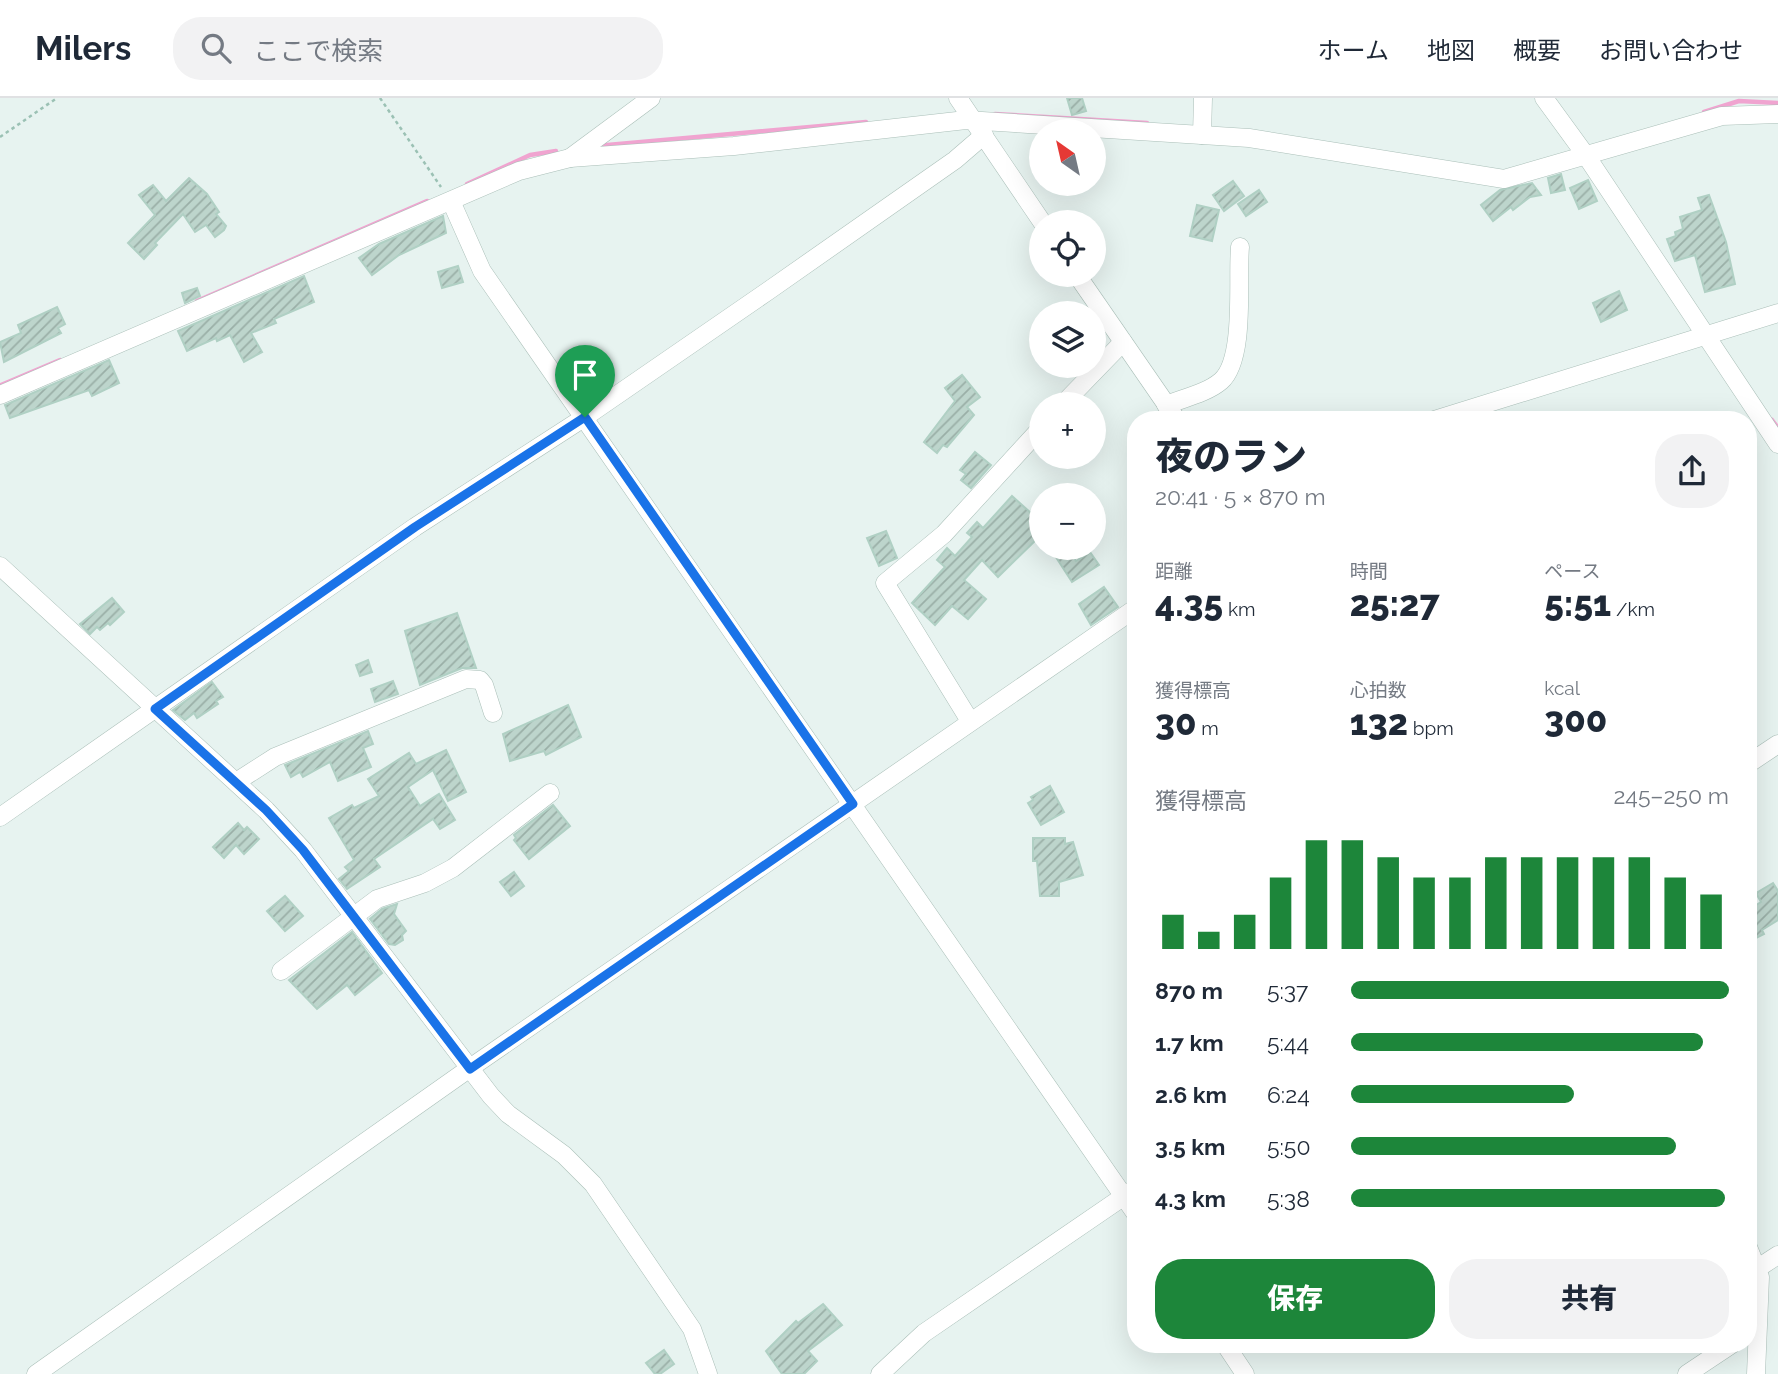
<!DOCTYPE html>
<html lang="ja">
<head>
<meta charset="utf-8">
<style>
	body { margin:0; font-family:Raleway,"Noto Sans JP",sans-serif; background:#f2f2f3; color:#1f2937; height:100vh; display:flex; flex-direction:column; font-size:26px; white-space:nowrap }
	* { box-sizing:border-box; margin:0 }
	p { font-size:23px; color:#747a83 }
	.icon { flex:none; width:38px; height:38px; fill:none; stroke:currentColor; stroke-width:2; stroke-linecap:round; stroke-linejoin:round }
	.map { position:relative; flex:1; overflow:hidden }
	.side { position:absolute; left:1127px; top:313px; width:630px; height:942px; display:flex; flex-direction:column; background:#fff; border-radius:28px; box-shadow:0 7px 28px #0002 }
	.side>* { flex:none }
	.needle { width:46px; rotate:326deg }
	.fabs { position:absolute; left:1029px; top:21px; display:grid; gap:14px }
	.fabs a { display:grid; place-items:center; width:77px; height:77px; border-radius:50%; background:#fff; box-shadow:0 7px 28px #0002; font-size:35px }
	.pin { position:absolute; display:grid; place-items:center; width:60px; height:60px; color:#fff; margin:-72px -30px; border-radius:50% 50% 50% 0; rotate:-45deg; box-shadow:0 0 7px #0007 }
	.pin .icon { rotate:45deg }
	.round { display:grid; place-items:center; flex:none; width:74px; height:74px; border-radius:28px; background:#f2f2f3 }
	.overview { display:flex; align-items:center; justify-content:space-between; height:119px; padding:0 28px }
	h1 { font-size:38px; font-weight:800; line-height:52px }
	.metrics { display:grid; grid-template-columns:repeat(3,1fr); gap:10px; height:119px; padding:7px 28px }
	.metrics div { display:grid; align-content:center }
	.metrics b { font-size:35px; font-weight:800 }
	.metrics small { font-size:19px; font-weight:400 }
	.metrics p { font-size:19px }
	.chart { height:196px; padding:14px 28px }
	.chart p { display:flex; justify-content:space-between }
	.chart svg { width:100%; height:126px; margin-top:7px; stroke:#1d863a; stroke-width:6 }
	.button { display:flex; gap:14px; margin-top:auto; padding:14px 28px }
	.button a { flex:1; height:80px; border-radius:28px; background:#1d863a; color:#fff; font-size:28px; font-weight:800; line-height:80px; text-align:center }
	.button a+a { background:#f2f2f3; color:#1f2937 }
	ul { padding:0 28px; list-style:none; font-size:23px }
	li { display:grid; grid-template-columns:112px 84px 1fr; align-items:center; height:52px }
	li i { height:18px; border-radius:9px; background:#1d863a }
	header { display:flex; align-items:center; gap:42px; box-sizing:border-box; height:98px; padding:0 35px; background:#fff; border-bottom:2px solid #e0e1e3 }
	header strong { font-size:33px }
	nav { display:flex; gap:38px; margin-inline-start:auto; font-size:24px }
	.search { width:490px; height:63px; background:#f2f2f3; display:flex; align-items:center; gap:18px; box-sizing:border-box; padding:0 24px; border-radius:28px; color:#747a83; font-size:26px }
	.map>svg:first-child { display:block }
</style>
</head>
<body>
<header>
<strong>Milers</strong>
<div class="search"><svg class="icon" aria-label="search" viewBox="0 0 24 24"><circle cx="10" cy="10" r="6"/><path d="M15 15l6 6"/></svg>ここで検索</div>
<nav><a>ホーム</a><a>地図</a><a>概要</a><a>お問い合わせ</a></nav>
</header>
<div class="map">
<svg width="1778" height="1276" viewBox="0 0 1778 1276">
	<defs>
		<pattern id="building-hatch" width="6" height="6" patternUnits="userSpaceOnUse" patternTransform="scale(1.75)"><rect width="6" height="6" fill="#bdd5cc"/><path d="M-1 1l2-2M0 6l6-6M5 7l2-2" fill="none" stroke="#9aafa7"/></pattern>
	</defs>
	<rect width="100%" height="100%" fill="#e7f3f0"/>
	<g fill="none" stroke-linecap="round" stroke-linejoin="round">
		<g stroke="#f0a4d0" stroke-width="4.5">
			<path d="M1704,14L1739,3L1778,5"/>
			<path d="M995,16L1147,25"/>
			<path d="M596,48L866,24"/>
			<path d="M467,86L530,57L556,53"/>
			<path d="M197,203L427,103"/>
			<path d="M1,287L60,262"/>
			<path d="M1772,322L1778,330"/>
		</g>
	</g>
	<g fill="url(#building-hatch)" stroke="#b0d0c4" stroke-width="2">
		<path d="M1067,0H1082L1086,13L1072,17Z"/>
		<path d="M1561,76L1565,92L1551,95L1548,80Z"/>
		<path d="M189,80L207,96L219,114L216,116L226,128L224,132L215,139L206,127L195,134L183,116L155,145L157,147L144,161L128,145L155,117L139,97L153,87L166,103Z"/>
		<path d="M1588,82L1597,103L1579,111L1570,90Z"/>
		<path d="M1233,83L1244,98L1224,113L1213,97Z"/>
		<path d="M1532,85L1541,97L1530,99L1513,112L1511,109L1493,123L1481,107L1500,92Z"/>
		<path d="M1259,92L1267,104L1246,118L1238,106Z"/>
		<path d="M1709,97L1726,144L1735,186L1705,194L1695,157L1675,163L1667,141L1676,138L1675,134L1683,131L1680,119L1702,112L1698,100Z"/>
		<path d="M1197,107L1219,112L1212,143L1190,138Z"/>
		<path d="M443,118L446,135L399,157L372,177L359,160L379,146Z"/>
		<path d="M458,168L463,184L442,190L438,174Z"/>
		<path d="M304,178L314,204L274,221L276,225L251,235L262,254L244,264L230,237L217,243L216,240L187,253L178,233Z"/>
		<path d="M197,190L200,198L185,205L182,195Z"/>
		<path d="M1619,193L1627,212L1601,224L1593,205Z"/>
		<path d="M57,209L65,226L58,230L61,235L4,264L0,244L21,235L18,227Z"/>
		<path d="M109,262L119,285L92,298L89,292L10,320L5,307Z"/>
		<path d="M962,277L980,299L967,309L974,317L947,349L943,347L937,355L924,344L955,303L945,290Z"/>
		<path d="M975,354L991,367L971,390L961,382L966,376L960,372Z"/>
		<path d="M1012,398L1041,424V437L998,479L982,462L964,482L986,501L968,521L952,508L935,527L912,505L945,469L937,462L947,450L955,458L972,439L967,435L977,424L983,430Z"/>
		<path d="M886,433L897,460L879,468L867,440Z"/>
		<path d="M1050,450H1068L1076,463L1090,454L1099,467L1072,484Z"/>
		<path d="M1104,489L1118,509L1091,527L1079,506Z"/>
		<path d="M112,500L124,514L110,527L108,525L100,532L97,529L90,536L80,526Z"/>
		<path d="M457,515L476,570H462L420,587L405,533Z"/>
		<path d="M368,562L372,574L360,578L356,567Z"/>
		<path d="M393,583L398,596L375,604L371,591Z"/>
		<path d="M212,584L223,599L216,603L218,606L197,620L194,615L185,622L173,612Z"/>
		<path d="M568,607L581,639L546,657L544,653L510,663L503,636Z"/>
		<path d="M368,633L373,646L363,650L371,669L338,683L330,664L303,679L300,674L291,679L285,667Z"/>
		<path d="M446,652L466,694L448,703L433,672L408,689L420,708L439,696L455,722L440,731L433,721L374,761L380,769L347,791L339,781L349,773L345,769L354,762L329,720L352,707L354,710L379,698L368,681L409,655L416,666Z"/>
		<path d="M1050,688L1064,714L1041,727L1028,705L1033,702L1031,699Z"/>
		<path d="M553,707L570,728L529,761L514,742L516,740L514,737Z"/>
		<path d="M238,725L244,732L247,729L259,741L244,756L236,747L224,760L213,749Z"/>
		<path d="M1033,740H1065V746L1073,744L1083,777L1059,784V798H1040L1037,763H1033Z"/>
		<path d="M514,774L524,788L511,798L500,784Z"/>
		<path d="M1773,785L1778,793V822L1762,832L1764,836L1754,841L1748,832V812L1761,804L1756,795Z"/>
		<path d="M285,798L303,818L285,833L267,813Z"/>
		<path d="M397,806L394,816L406,833L402,837L403,842L395,847L389,846L370,821L382,811Z"/>
		<path d="M352,834L382,875L355,897L347,887L317,911L289,882Z"/>
		<path d="M823,1206L842,1227L808,1253L817,1263L804,1276H782L766,1253L796,1223L798,1225Z"/>
		<path d="M664,1252L674,1266L660,1276H655L646,1265Z"/>
	</g>
	<g fill="none" stroke-linecap="round" stroke-linejoin="round">
		<g stroke="#aabfb8" stroke-width="19">
			<g id="minor">
				<path d="M958,0L1042,124"/>
				<path d="M1544,0L1587,59L1778,346"/>
				<path d="M1202,37L1203,0"/>
				<path d="M570,60L651,0"/>
				<path d="M451,103L482,173L1136,1116"/>
				<path d="M1077,177L1177,322"/>
				<path d="M0,297L519,73L570,60L734,48L966,22L1249,40L1504,81L1722,18L1778,16"/>
				<path d="M1063,306L1123,244"/>
				<path d="M1166,307C1184,300 1207,295 1221,283C1246,261 1237,180 1240,149"/>
				<path d="M1434,322L1778,215"/>
				<path d="M0,468L266,712L303,752L491,998L508,1016L564,1057L593,1086L692,1231L708,1276"/>
				<path d="M970,623L885,485L944,436L1041,330"/>
				<path d="M1748,666L1778,646"/>
				<path d="M236,684L275,659L466,581L480,582L484,587L493,615"/>
				<path d="M0,719L415,429L585,319L768,193L955,62L984,37"/>
				<path d="M281,873L377,801L425,785L453,770L550,695"/>
				<path d="M1748,1149L1760,1179L1756,1276"/>
				<path d="M1758,1170L1778,1157"/>
				<path d="M1225,1246L1245,1276"/>
				<path d="M36,1276L470,970L1136,510"/>
				<path d="M880,1276L924,1235L1136,1090"/>
				<path d="M1687,1276L1732,1246"/>
			</g>
		</g>
		<g stroke="#9bc1b4" stroke-width="2.5" stroke-dasharray="3.5 3.5" stroke-linecap="butt">
			<path d="M380,0L441,89"/>
			<path d="M0,39L57,0"/>
		</g>
		<use href="#minor" stroke="#fff" stroke-width="18"/>
	</g>
	<g fill="none" stroke-linecap="round" stroke-linejoin="round">
		<g stroke="#fff" stroke-width="14">
			<path id="route" d="M585,319L853,706L470,971L303,752L266,712L155,611L415,429Z"/>
		</g>
		<use href="#route" stroke="#1a73e8" stroke-width="9"/>
	</g>
</svg>
<div class="fabs">
<a><svg class="needle" viewBox="-14 -14 28 28"><path d="M0-13l5 13h-10z" fill="#e53935"/><path d="M0 13l5-13h-10z" fill="#747a83"/></svg></a>
<a><svg class="icon" aria-label="locate" viewBox="0 0 24 24"><circle cx="12" cy="12" r="6"/><path d="M12 2v4M12 18v4M2 12h4M18 12h4"/></svg></a>
<a><svg class="icon" aria-label="layers" viewBox="0 0 24 24"><path d="M12 4l9 5-9 5-9-5zM3 14l9 5 9-5"/></svg></a>
<a>+</a>
<a>−</a>
</div>
<div class="pin" style="left:585px;top:319px;background:#1e9e55"><svg class="icon" aria-label="arrive" viewBox="0 0 24 24"><path d="M6 21V4h12l-3 4 3 4H6"/></svg></div>
<section class="side">
<div class="overview"><div><h1>夜のラン</h1><p>20:41 · 5 × 870 m</p></div><a class="round"><svg class="icon" aria-label="share" viewBox="0 0 24 24"><path d="M12 15V3M7 8l5-5 5 5M5 13v7h14v-7"/></svg></a></div>
<div class="metrics">
<div><p>距離</p><b>4.35<small> km</small></b></div>
<div><p>時間</p><b>25:27</b></div>
<div><p>ペース</p><b>5:51<small> /km</small></b></div>
</div>
<div class="metrics">
<div><p>獲得標高</p><b>30<small> m</small></b></div>
<div><p>心拍数</p><b>132<small> bpm</small></b></div>
<div><p>kcal</p><b>300</b></div>
</div>
<div class="chart"><p><span>獲得標高</span>245–250 m</p>
<svg viewBox="0 0 160 44" preserveAspectRatio="none"><path d="M5 44V32M15 44V38M25 44V32M35 44V19M45 44V6M55 44V6M65 44V12M75 44V19M85 44V19M95 44V12M105 44V12M115 44V12M125 44V12M135 44V12M145 44V19M155 44V25"/></svg>
</div>
<ul>
<li><b>870 m</b>5:37<i style="width:100%"></i></li>
<li><b>1.7 km</b>5:44<i style="width:93%"></i></li>
<li><b>2.6 km</b>6:24<i style="width:59%"></i></li>
<li><b>3.5 km</b>5:50<i style="width:86%"></i></li>
<li><b>4.3 km</b>5:38<i style="width:99%"></i></li>
</ul>
<div class="button"><a>保存</a><a>共有</a></div>
</section>
</div>
</body>
</html>
